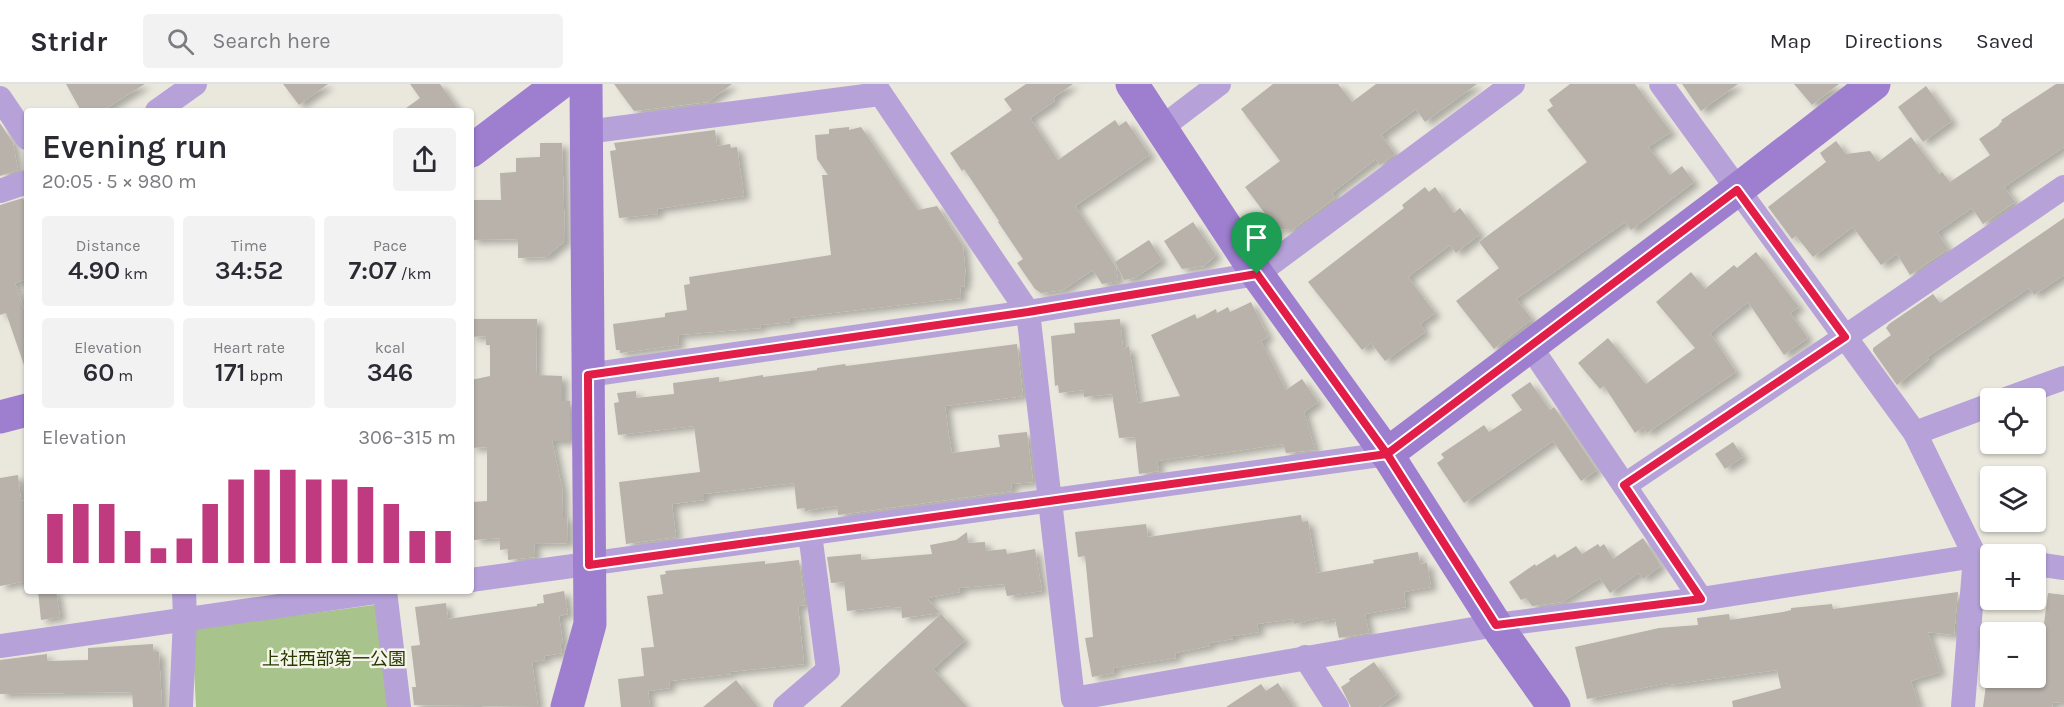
<!DOCTYPE html>
<html lang="en">
<head>
<meta charset="utf-8">
<style>
	body { margin:0; font-family:Karla,"Noto Sans JP",sans-serif; background:#f2f2f3; color:#2b2b33; height:100vh; display:flex; flex-direction:column; font-size:22px; white-space:nowrap }
	* { box-sizing:border-box; margin:0 }
	p { font-size:20px; color:#7c7c81 }
	.icon { flex:none; width:33px; height:33px; fill:none; stroke:currentColor; stroke-width:2; stroke-linecap:round; stroke-linejoin:round }
	.map { position:relative; flex:1; overflow:hidden }
	.sheet { position:absolute; left:24px; top:24px; width:450px; height:486px; display:flex; flex-direction:column; background:#fff; border-radius:6px; box-shadow:0 2px 4px #0004 }
	.sheet>* { flex:none }
	.tools { position:absolute; left:1980px; top:304px; display:grid; gap:12px }
	.tools a { display:grid; place-items:center; width:66px; height:66px; border-radius:6px; background:#fff; box-shadow:0 2px 4px #0004; font-size:30px }
	.pin { position:absolute; display:grid; place-items:center; width:51px; height:51px; color:#fff; margin:-62px -26px; border-radius:50% 50% 50% 0; rotate:-45deg; box-shadow:0 0 6px #0007 }
	.pin .icon { rotate:45deg }
	.round { display:grid; place-items:center; flex:none; width:63px; height:63px; border-radius:6px; background:#f2f2f3 }
	.head { display:flex; align-items:center; justify-content:space-between; height:102px; padding:0 18px }
	h1 { font-size:33px; font-weight:600; line-height:45px }
	.metrics { display:grid; grid-template-columns:repeat(3,1fr); gap:9px; height:102px; padding:6px 18px }
	.metrics div { display:grid; align-content:center; border-radius:6px; background:#f2f2f3; text-align:center }
	.metrics b { font-size:26px; font-weight:600 }
	.metrics small { font-size:16px; font-weight:400 }
	.metrics p { font-size:16px }
	.chart { height:168px; padding:12px 18px }
	.chart p { display:flex; justify-content:space-between }
	.chart svg { width:100%; height:108px; margin-top:6px; stroke:#bf3a7e; stroke-width:6 }
	header { display:flex; align-items:center; gap:36px; box-sizing:border-box; height:84px; padding:0 30px; background:#fff; border-bottom:2px solid #e1e1e2 }
	header strong { font-size:28px }
	nav { display:flex; gap:33px; margin-inline-start:auto; font-size:21px }
	.search { width:420px; height:54px; background:#f2f2f3; display:flex; align-items:center; gap:15px; box-sizing:border-box; padding:0 21px; border-radius:6px; color:#7c7c81; font-size:22px }
	.map>svg:first-child { display:block }
</style>
</head>
<body>
<header>
<strong>Stridr</strong>
<div class="search"><svg class="icon" aria-label="search" viewBox="0 0 24 24"><circle cx="10" cy="10" r="6"/><path d="M15 15l6 6"/></svg>Search here</div>
<nav><a>Map</a><a>Directions</a><a>Saved</a></nav>
</header>
<div class="map">
<svg width="2064" height="623" viewBox="0 0 2064 623">
	<defs>
		<filter id="shadow"><feDropShadow dx="6" dy="4" stdDeviation="3" flood-color="#0004"/></filter>
	</defs>
	<rect width="100%" height="100%" fill="#eae8dd"/>
	<path fill="#a8c38b" d="M382,520L393,623H196L192,545Z"/>
	<g fill="#b8b2aa" filter="url(#shadow)">
		<path d="M66,0H145L102,27H81Z"/>
		<path d="M283,0H328L299,21Z"/>
		<path d="M410,0H440L459,27H402L420,14Z"/>
		<path d="M614,0H732L708,18L634,27Z"/>
		<path d="M1026,0H1073L1053,14L1055,17L1030,34L1058,76L1115,36L1119,42L1126,37L1150,71L1075,122L1116,183L1118,197L1102,200L1093,186L1063,206L1041,209L1035,205L1017,179L1023,175L998,138L999,137L964,85L962,87L950,69L1012,26L1004,15Z"/>
		<path d="M1273,0H1338L1352,18L1376,0H1477L1425,38L1416,25L1381,51L1395,70L1380,81L1376,75L1332,109L1335,114L1292,146L1276,144L1245,103L1280,77L1241,25Z"/>
		<path d="M1570,0H1635L1671,48L1648,63L1670,91L1682,82L1694,98L1631,146L1625,138L1516,215L1532,235L1494,265L1456,217L1499,184L1479,158L1587,78L1547,26L1553,22L1549,16Z"/>
		<path d="M1682,0H1738L1701,27Z"/>
		<path d="M1794,0H1839L1812,21Z"/>
		<path d="M2056,0H2064V63L2004,103L2015,118L1983,140L1972,124L1937,148L1948,165L1910,191L1897,170L1881,181L1853,143L1813,173L1796,152L1792,155L1768,123L1826,78L1820,69L1836,57L1846,70L1870,67L1878,78L1911,53L1939,90L1942,88L1950,98L1990,71L1979,55L1998,42L2002,37L2001,36Z"/>
		<path d="M1926,2L1952,37L1923,58L1898,23Z"/>
		<path d="M0,39L13,59L18,86L0,92Z"/>
		<path d="M849,43V46L861,43L918,126L937,122L963,162L966,194H964L965,202L960,203L961,214L789,234L790,238L760,241L761,244L678,251L679,261L620,269V266H616L613,240L665,233V229L687,226L684,201L690,200L689,193L831,171L822,91H828L817,75L815,51L829,50V45Z"/>
		<path d="M715,46L717,62L730,60L731,64L737,63L744,112L657,125L658,130L619,134L610,67L616,66L614,59Z"/>
		<path d="M540,59H562L565,157L546,173L518,174V155L471,156V116H501L500,89L516,88V74L540,73Z"/>
		<path d="M1425,103L1429,108L1435,103L1454,129L1460,124L1480,150L1456,169L1450,161L1408,193L1435,229L1420,240L1425,248L1385,277L1371,259L1362,266L1308,198L1404,124L1402,121Z"/>
		<path d="M23,114L24,116L27,115V195L15,199L27,234V281H24L6,229L0,231V121Z"/>
		<path d="M2064,134V191L2034,211L2029,204L1927,273L1929,275L1897,301L1873,267V264L1891,251L1886,244L1889,240L1933,210L1940,219Z"/>
		<path d="M1193,138L1216,171L1204,182L1182,185L1164,157Z"/>
		<path d="M1149,156L1162,176L1135,194L1124,196L1115,178Z"/>
		<path d="M1756,168L1799,223L1790,229L1808,254L1784,271L1748,218L1710,249L1736,288L1647,349L1643,343L1635,349L1604,302L1600,305L1578,279L1608,254L1646,300L1695,264L1656,218L1691,188L1705,205L1734,181L1737,184Z"/>
		<path d="M1251,218L1268,253L1261,257L1286,306L1302,295L1318,318L1304,328L1315,366L1286,369L1283,360L1197,373V371L1157,377L1159,387L1139,390L1135,353L1119,354L1112,310L1084,313L1083,306L1059,309L1058,301L1055,302L1051,252L1075,249L1074,239L1120,235L1123,265L1129,262L1138,319L1180,312L1151,251L1195,230L1197,235L1216,225L1217,229L1228,223L1230,228Z"/>
		<path d="M471,235H537L536,291L562,292V317H570V357H552L562,404L563,433H567L568,459L534,460L535,473L508,476V465L500,466V454L474,456L472,418L487,417V363L471,364V296L490,292V261H486V252L471,253Z"/>
		<path d="M1017,260L1023,312L945,322L948,346L952,369L1000,363L998,351L1027,348L1033,398L1011,400L1012,407L838,431L837,422L805,427V424L797,425L794,399L704,410V416L672,420L676,453L626,460L619,398L700,388L694,342L618,351L614,319L619,318L617,309L636,307V314L674,310L673,299L719,293V298L763,291V293L817,286V284L845,280L846,282Z"/>
		<path d="M1530,298L1550,326L1554,323L1597,386L1581,397L1553,357L1464,419L1437,379L1444,374L1441,370L1484,341L1489,348L1522,326L1511,311Z"/>
		<path d="M1733,358L1743,373L1725,385L1715,370Z"/>
		<path d="M18,391L21,417L27,416V497L0,502V394Z"/>
		<path d="M1301,431L1302,438L1308,437L1317,489L1374,479L1373,476L1418,468L1420,480L1427,479L1431,503L1404,508L1406,523L1365,530L1369,549L1339,554L1335,535L1318,538V534L1294,540L1293,535L1257,540L1259,548L1233,552V555L1209,559L1210,562L1175,569L1176,574L1113,584L1114,589L1092,593L1085,554L1093,553L1085,472L1078,473L1075,448L1146,440L1148,453Z"/>
		<path d="M967,448L968,459L985,458L986,467L1006,465L1007,470L1035,465L1042,507L1007,512L1004,500L959,504L960,508L927,514L940,529L902,534L901,523L891,524V522L847,527L844,498L831,499L827,473L861,470V476L932,470L930,461L956,456Z"/>
		<path d="M1643,454L1661,482L1643,495L1639,489L1610,509L1600,494L1562,518L1532,522L1526,514L1521,516L1509,498L1535,480L1536,482L1555,470L1557,474L1576,462L1582,470L1598,460L1600,463L1604,460L1613,475Z"/>
		<path d="M799,476L805,521L798,522L804,580L729,588L731,590L669,597L670,604L648,607L650,623H621L618,595L644,592L641,564L654,563L647,512L663,510L660,491L666,490L665,487L765,477V480Z"/>
		<path d="M38,507H56L60,533L41,536Z"/>
		<path d="M564,507L568,530L559,532L563,560H560L562,569L544,572L545,576L532,578L538,623L414,621L412,603H416L411,562L420,561L415,523L446,519L448,535L537,522V520L544,519L543,511Z"/>
		<path d="M1958,508L1954,551L1928,548L1940,588L1911,597L1919,623H1733L1732,617L1781,604L1777,586L1668,601V599L1587,615L1575,563L1659,544L1698,541L1697,534L1729,530L1730,536L1783,528L1791,526V524L1832,520L1833,525Z"/>
		<path d="M2048,509L2064,511V619L2053,618L2052,623H1983L1987,594H2037Z"/>
		<path d="M941,530L965,556L933,585L967,623H840Z"/>
		<path d="M153,560V568H159L162,623H133L132,608L0,610V576L47,570V577L88,576V564Z"/>
		<path d="M1374,578L1397,610L1379,623H1351L1341,603L1350,597L1349,595Z"/>
		<path d="M736,596L758,623H703Z"/>
		<path d="M1278,599L1294,623H1226L1261,600L1266,607Z"/>
	</g>
	<g fill="none" stroke-linecap="round" stroke-linejoin="round">
		<g stroke="#b6a2d9" stroke-width="24">
			<path d="M874,0L1028,228L1073,615L1496,541L1701,515L1975,472L1990,474"/>
			<path d="M1661,0L1915,349L1975,472L1963,623"/>
			<path d="M0,14L27,54"/>
			<path d="M157,27L195,0"/>
			<path d="M1161,44L1219,0"/>
			<path d="M586,48L880,10"/>
			<path d="M0,107L27,98"/>
			<path d="M1530,262L1701,515"/>
			<path d="M588,291L1028,228L1257,190L1513,0"/>
			<path d="M2006,315L2064,294"/>
			<path d="M1915,349L1990,321"/>
			<path d="M1625,401L1845,253L2064,103"/>
			<path d="M2036,480L2064,484"/>
			<path d="M471,496L1387,370"/>
			<path d="M385,507L399,623"/>
			<path d="M0,562L383,507"/>
			<path d="M1305,573L1337,623"/>
			<path d="M181,623L185,535L184,507"/>
			<path d="M785,623L828,586L810,450"/>
		</g>
		<g stroke="#9d7ecf" stroke-width="33">
			<path d="M1132,0L1257,190L1387,370L1496,541L1554,623"/>
			<path d="M471,67L559,0"/>
			<path d="M0,333L27,326"/>
			<path d="M1387,370L1737,106L1874,0"/>
			<path d="M567,623L590,540L586,0"/>
		</g>
	</g>
	<g fill="none" stroke-linecap="round" stroke-linejoin="round">
		<g stroke="#fff" stroke-width="12">
			<path id="route" d="M1257,190L1028,228L588,291L589,481L1387,370L1496,541L1701,515L1624,401L1845,253L1737,106L1387,370L1257,190"/>
		</g>
		<use href="#route" stroke="#e11d48" stroke-width="8"/>
	</g>
	<g text-anchor="middle" stroke-width="5" stroke-linejoin="round" paint-order="stroke">
		<g font-size="18" fill="#263c00" stroke="#f7f5eb">
			<text x="334" y="581">上社西部第一公園</text>
		</g>
	</g>
</svg>
<div class="tools">
<a><svg class="icon" aria-label="locate" viewBox="0 0 24 24"><circle cx="12" cy="12" r="6"/><path d="M12 2v4M12 18v4M2 12h4M18 12h4"/></svg></a>
<a><svg class="icon" aria-label="layers" viewBox="0 0 24 24"><path d="M12 4l9 5-9 5-9-5zM3 14l9 5 9-5"/></svg></a>
<a>+</a>
<a>−</a>
</div>
<div class="pin" style="left:1257px;top:190px;background:#1e9e55"><svg class="icon" aria-label="arrive" viewBox="0 0 24 24"><path d="M6 21V4h12l-3 4 3 4H6"/></svg></div>
<section class="sheet">
<div class="head"><div><h1>Evening run</h1><p>20:05 · 5 × 980 m</p></div><a class="round"><svg class="icon" aria-label="share" viewBox="0 0 24 24"><path d="M12 15V3M7 8l5-5 5 5M5 13v7h14v-7"/></svg></a></div>
<div class="metrics">
<div><p>Distance</p><b>4.90<small> km</small></b></div>
<div><p>Time</p><b>34:52</b></div>
<div><p>Pace</p><b>7:07<small> /km</small></b></div>
</div>
<div class="metrics">
<div><p>Elevation</p><b>60<small> m</small></b></div>
<div><p>Heart rate</p><b>171<small> bpm</small></b></div>
<div><p>kcal</p><b>346</b></div>
</div>
<div class="chart"><p><span>Elevation</span>306–315 m</p>
<svg viewBox="0 0 160 44" preserveAspectRatio="none"><path d="M5 44V24M15 44V20M25 44V20M35 44V31M45 44V38M55 44V34M65 44V20M75 44V10M85 44V6M95 44V6M105 44V10M115 44V10M125 44V13M135 44V20M145 44V31M155 44V31"/></svg>
</div>
</section>
</div>
</body>
</html>
